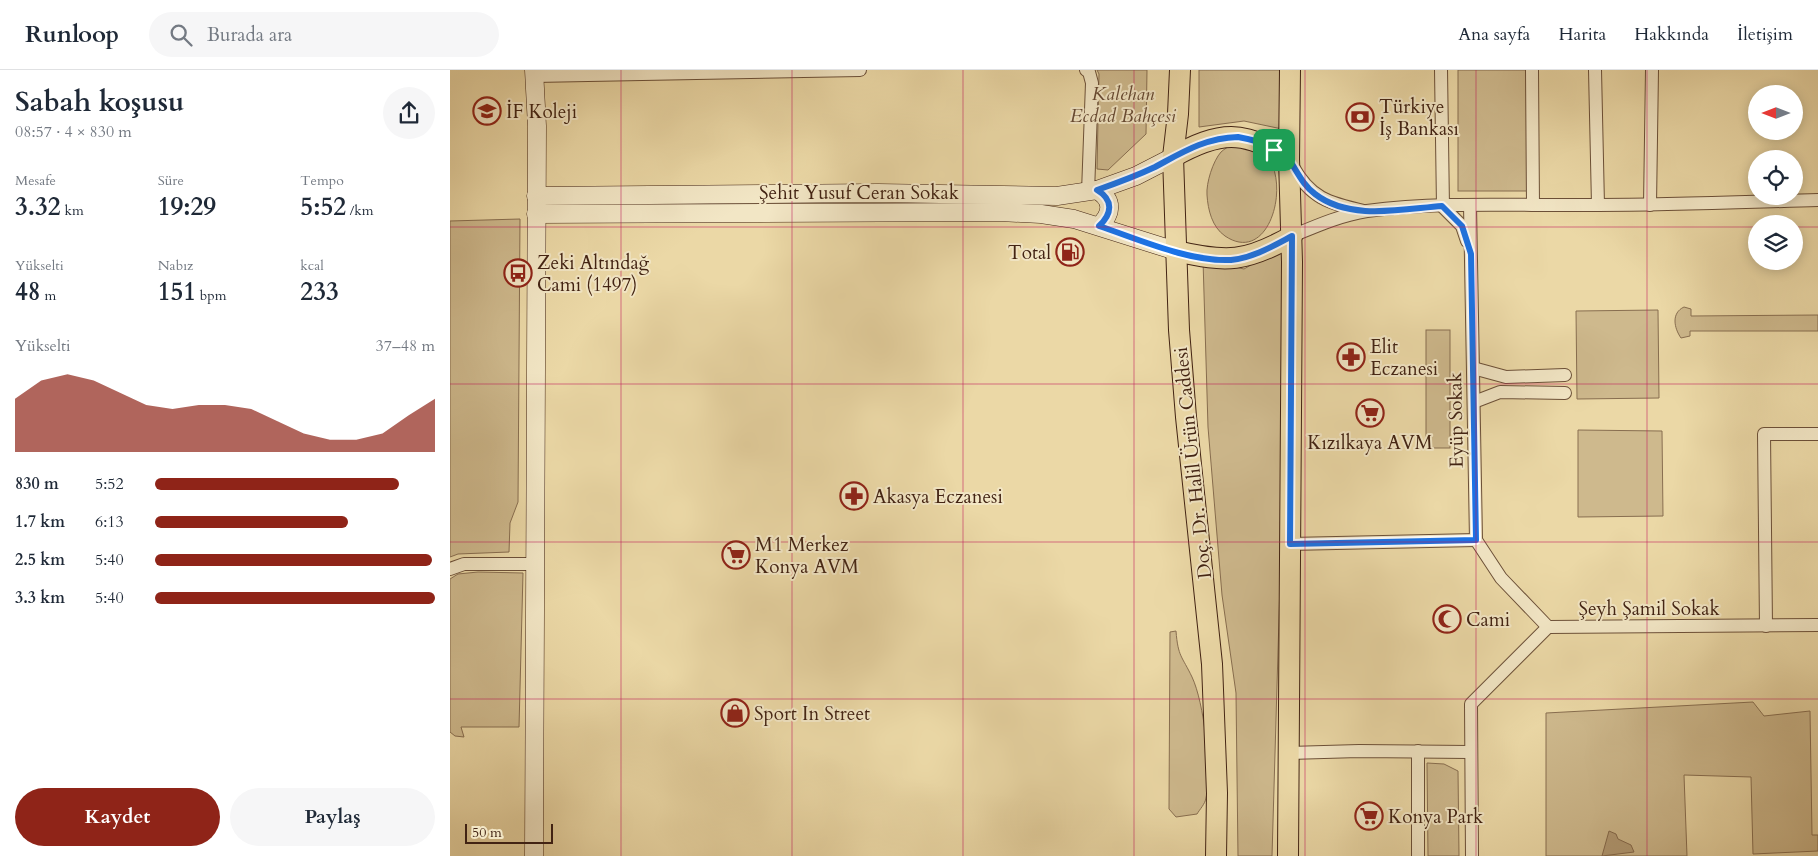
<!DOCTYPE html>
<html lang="tr">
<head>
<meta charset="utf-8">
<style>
	body { margin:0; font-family:Cardo,serif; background:#f6f6f7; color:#1f2937; height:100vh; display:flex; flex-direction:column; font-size:19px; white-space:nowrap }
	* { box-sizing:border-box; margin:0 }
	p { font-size:16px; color:#747a83 }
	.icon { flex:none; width:28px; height:28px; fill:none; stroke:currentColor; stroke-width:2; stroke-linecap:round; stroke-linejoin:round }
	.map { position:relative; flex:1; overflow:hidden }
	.details { display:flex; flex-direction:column; background:#fff; width:450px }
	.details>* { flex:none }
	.needle { width:32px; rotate:270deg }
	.tools { position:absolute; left:1298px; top:15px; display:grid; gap:10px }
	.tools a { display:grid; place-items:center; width:55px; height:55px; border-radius:50%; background:#fff; box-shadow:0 2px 12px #0003; font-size:25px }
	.scale { position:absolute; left:15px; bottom:12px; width:88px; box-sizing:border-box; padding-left:5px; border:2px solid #422313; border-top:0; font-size:14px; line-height:18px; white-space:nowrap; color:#422313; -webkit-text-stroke:4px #f2e6c5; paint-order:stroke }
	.pin { position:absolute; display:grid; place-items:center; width:42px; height:42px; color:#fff; margin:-21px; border-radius:10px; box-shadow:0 2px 8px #0006 }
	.round { display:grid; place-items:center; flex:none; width:52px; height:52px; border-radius:26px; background:#f6f6f7 }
	.overview { display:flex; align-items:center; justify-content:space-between; height:85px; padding:0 15px }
	h1 { font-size:28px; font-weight:700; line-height:38px }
	.stats { display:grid; grid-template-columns:repeat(3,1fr); gap:8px; height:85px; padding:5px 15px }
	.stats div { display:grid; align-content:center }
	.stats b { font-size:25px; font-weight:700 }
	.stats small { font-size:14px; font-weight:400 }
	.stats p { font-size:14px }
	.chart { height:140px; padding:10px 15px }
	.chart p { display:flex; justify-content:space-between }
	.chart svg { width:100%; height:90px; margin-top:5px; fill:#8f2418; opacity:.7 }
	.primary-button { display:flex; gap:10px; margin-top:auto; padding:10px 15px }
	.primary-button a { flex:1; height:58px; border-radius:30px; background:#8f2418; color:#fff; font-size:20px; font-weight:700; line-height:58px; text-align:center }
	.primary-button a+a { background:#f6f6f7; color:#1f2937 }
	ul { padding:0 15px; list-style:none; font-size:16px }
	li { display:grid; grid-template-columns:80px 60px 1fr; align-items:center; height:38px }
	li i { height:12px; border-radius:6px; background:#8f2418 }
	header { display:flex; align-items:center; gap:30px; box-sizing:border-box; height:70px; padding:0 25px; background:#fff; border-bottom:1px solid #e0e1e3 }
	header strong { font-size:24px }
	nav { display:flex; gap:28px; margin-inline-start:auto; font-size:18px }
	.search { width:350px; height:45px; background:#f6f6f7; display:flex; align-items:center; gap:12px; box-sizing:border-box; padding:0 18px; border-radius:28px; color:#747a83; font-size:19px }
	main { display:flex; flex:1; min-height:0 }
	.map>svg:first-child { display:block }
</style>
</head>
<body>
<header>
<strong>Runloop</strong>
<div class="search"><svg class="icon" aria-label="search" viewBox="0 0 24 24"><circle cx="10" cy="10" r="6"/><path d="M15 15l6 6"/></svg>Burada ara</div>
<nav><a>Ana sayfa</a><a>Harita</a><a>Hakkında</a><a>İletişim</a></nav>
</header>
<main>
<section class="details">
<div class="overview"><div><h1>Sabah koşusu</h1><p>08:57 · 4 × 830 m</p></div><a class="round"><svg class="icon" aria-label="share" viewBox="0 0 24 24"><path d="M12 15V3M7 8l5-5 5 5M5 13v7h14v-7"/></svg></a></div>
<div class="stats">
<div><p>Mesafe</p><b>3.32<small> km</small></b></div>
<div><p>Süre</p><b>19:29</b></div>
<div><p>Tempo</p><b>5:52<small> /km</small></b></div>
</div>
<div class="stats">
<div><p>Yükselti</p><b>48<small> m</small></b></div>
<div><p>Nabız</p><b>151<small> bpm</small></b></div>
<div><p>kcal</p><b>233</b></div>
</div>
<div class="chart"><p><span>Yükselti</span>37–48 m</p>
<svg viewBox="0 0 160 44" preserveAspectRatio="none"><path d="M0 44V18L10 9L20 6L30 9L40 15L50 21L60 23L70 21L80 21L90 23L100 29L110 35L120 38L130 38L140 35L150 26L160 18V44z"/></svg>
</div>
<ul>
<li><b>830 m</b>5:52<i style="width:87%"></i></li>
<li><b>1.7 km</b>6:13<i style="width:69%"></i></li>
<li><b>2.5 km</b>5:40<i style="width:99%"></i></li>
<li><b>3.3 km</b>5:40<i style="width:100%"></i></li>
</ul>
<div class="primary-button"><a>Kaydet</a><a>Paylaş</a></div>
</section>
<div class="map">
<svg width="1368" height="786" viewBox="0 0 1368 786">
	<rect width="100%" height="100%" fill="#ebd8a6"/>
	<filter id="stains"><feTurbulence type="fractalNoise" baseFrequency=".004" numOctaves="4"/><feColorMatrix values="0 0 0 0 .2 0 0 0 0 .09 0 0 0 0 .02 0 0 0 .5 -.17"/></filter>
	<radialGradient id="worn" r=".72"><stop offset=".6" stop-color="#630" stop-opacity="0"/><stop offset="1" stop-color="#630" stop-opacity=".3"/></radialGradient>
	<g fill="#ceb98d" stroke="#886e50">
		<path d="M647,0H697L696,64L658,100L647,99L649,4Z"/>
		<path d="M749,0H832V59L794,51L749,57Z"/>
		<rect x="1008" y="0" width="71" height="121"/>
		<path d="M784,73C792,75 807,77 813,82C843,107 821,197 775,166C762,157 758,140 757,125C756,113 763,91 771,82C774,79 780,76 784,73Z"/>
		<path d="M70,149L68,432L60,453L59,482L8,484L0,487V151Z"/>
		<path d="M832,177L833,411L822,786H788L786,623L772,525L758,357L753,190L794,199Z"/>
		<path d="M1234,237L1241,239V246L1368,245V261H1240V266L1231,268C1224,258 1221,243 1234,237Z"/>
		<path d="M1208,240L1209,328L1127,329L1126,241Z"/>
		<rect x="976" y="260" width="24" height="118"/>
		<path d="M1128,360L1212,361L1213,446L1128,447Z"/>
		<path d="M28,502L73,503L69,657H11L14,667L5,666L0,662V509L8,504Z"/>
		<path d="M726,561C728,587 732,586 742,607C754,632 762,701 756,728C755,734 750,739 747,744L726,747L719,739L720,562Z"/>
		<path d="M1303,632L1314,646L1360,641L1362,765H1368V781L1303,784L1301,707L1234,705L1237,786H1096V643Z"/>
		<path d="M977,693L994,694L1008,701L1009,786H978Z"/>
	</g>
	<path fill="#b29a74" stroke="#856a4d" d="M1159,761L1166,764L1168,769L1181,775L1184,782L1152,786Z"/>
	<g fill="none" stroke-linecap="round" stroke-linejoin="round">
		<g stroke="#6c5038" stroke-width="14">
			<g id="street">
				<path d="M636,0L639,2L642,13L638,122"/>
				<path d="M991,0L993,137L1012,156L1017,171"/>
				<path d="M1082,0L1083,135"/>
				<path d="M1145,0L1148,135"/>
				<path d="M84,6L410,0"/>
				<path d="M842,95C860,128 878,133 914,141"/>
				<path d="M1020,135L1026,470L1051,508L1098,557L1368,555"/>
				<path d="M1200,135L1202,0"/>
				<path d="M842,166C866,156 891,145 917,141C993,131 1072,136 1148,135C1222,135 1295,132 1368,130"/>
				<path d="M1023,298L1056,307L1115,305"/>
				<path d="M1024,332L1050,322L1115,323"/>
				<path d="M840,474L1026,470"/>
				<path d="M0,499L14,494H84"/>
				<path d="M1316,556L1314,364H1368"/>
				<path d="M968,681V786"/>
				<path d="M839,683L909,681L1020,682"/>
				<path d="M1022,786L1021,634L1098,557"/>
			</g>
		</g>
		<g stroke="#422313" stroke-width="19">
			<g id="secondary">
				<path d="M647,120C664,130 662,144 649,156"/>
				<path d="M86,126L428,123L607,126L647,120L686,106L723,87"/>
				<path d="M86,144L550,142L591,144L624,149L726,181"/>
				<path d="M84,786L87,56L84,0"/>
			</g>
		</g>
		<g stroke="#422313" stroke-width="22">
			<g id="primary">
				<path d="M730,0L728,44L723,87L729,260L736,347L762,594L767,723L766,786"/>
				<path d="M723,87C769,61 794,59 839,89"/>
				<path d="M726,181C777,193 796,192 842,166"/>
				<path d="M838,786L842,192L839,89L840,0"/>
			</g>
		</g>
		<use href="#street" stroke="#f2e6c5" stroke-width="12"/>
		<use href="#secondary" stroke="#f2e6c5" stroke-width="18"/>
		<use href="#primary" stroke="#ebd8a6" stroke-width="20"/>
	</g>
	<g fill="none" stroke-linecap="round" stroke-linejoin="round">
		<g stroke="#fff" stroke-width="10">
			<path id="route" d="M788,67C805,70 829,76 840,91C848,103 853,115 865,124C900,151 952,139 992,136L1012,156L1021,184L1026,470L840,474L842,166C823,176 803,188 781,190C739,192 688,169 649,156C662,144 664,130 647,120C667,113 686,106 705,97C733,82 755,68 788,67Z"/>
		</g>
		<use href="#route" stroke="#1a73e8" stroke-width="6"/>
	</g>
	<path fill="none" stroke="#c2185b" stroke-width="1" stroke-opacity="0.55" d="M171,0V786M342,0V786M513,0V786M684,0V786M855,0V786M1026,0V786M1197,0V786M0,157H1306M1344,157H1368M0,314H1368M0,472H1368M0,629H1368"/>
	<defs>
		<g id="school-ring" transform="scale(1.4375)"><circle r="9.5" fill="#f2e6c5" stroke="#8f2418" stroke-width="1.5"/><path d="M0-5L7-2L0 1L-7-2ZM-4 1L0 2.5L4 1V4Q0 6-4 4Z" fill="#8f2418"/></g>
		<g id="bank-ring" transform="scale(1.4375)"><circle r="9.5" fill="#f2e6c5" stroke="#8f2418" stroke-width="1.5"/><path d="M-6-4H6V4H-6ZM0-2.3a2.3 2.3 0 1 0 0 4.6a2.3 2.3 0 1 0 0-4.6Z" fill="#8f2418"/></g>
		<g id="fuel-ring" transform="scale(1.4375)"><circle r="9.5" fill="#f2e6c5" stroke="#8f2418" stroke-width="1.5"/><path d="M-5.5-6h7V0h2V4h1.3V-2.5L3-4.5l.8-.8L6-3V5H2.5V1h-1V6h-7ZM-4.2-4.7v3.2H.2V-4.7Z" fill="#8f2418"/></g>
		<g id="bus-ring" transform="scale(1.4375)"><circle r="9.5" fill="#f2e6c5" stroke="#8f2418" stroke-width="1.5"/><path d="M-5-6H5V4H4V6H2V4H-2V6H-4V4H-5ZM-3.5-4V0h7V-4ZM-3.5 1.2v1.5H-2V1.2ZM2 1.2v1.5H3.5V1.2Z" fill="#8f2418"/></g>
		<g id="pharmacy-ring" transform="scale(1.4375)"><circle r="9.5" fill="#f2e6c5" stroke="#8f2418" stroke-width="1.5"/><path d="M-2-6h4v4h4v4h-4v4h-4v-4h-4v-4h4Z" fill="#8f2418"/></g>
		<g id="supermarket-ring" transform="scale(1.4375)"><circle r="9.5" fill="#f2e6c5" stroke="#8f2418" stroke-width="1.5"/><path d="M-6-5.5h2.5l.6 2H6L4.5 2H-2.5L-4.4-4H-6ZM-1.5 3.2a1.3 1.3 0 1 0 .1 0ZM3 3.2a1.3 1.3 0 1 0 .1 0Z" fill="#8f2418"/></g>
		<g id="mosque-ring" transform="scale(1.4375)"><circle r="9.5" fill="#f2e6c5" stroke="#8f2418" stroke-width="1.5"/><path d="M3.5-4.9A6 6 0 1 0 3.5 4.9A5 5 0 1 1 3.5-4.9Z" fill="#8f2418"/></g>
		<g id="shop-ring" transform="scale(1.4375)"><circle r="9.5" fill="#f2e6c5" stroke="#8f2418" stroke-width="1.5"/><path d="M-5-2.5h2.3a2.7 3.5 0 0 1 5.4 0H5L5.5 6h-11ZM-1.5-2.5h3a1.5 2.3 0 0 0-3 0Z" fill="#8f2418"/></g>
	</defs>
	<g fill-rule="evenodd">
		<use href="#school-ring" x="37" y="41"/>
		<use href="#bank-ring" x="910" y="47"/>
		<use href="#fuel-ring" x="620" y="182"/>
		<use href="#bus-ring" x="68" y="203"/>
		<use href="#pharmacy-ring" x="901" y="287"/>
		<use href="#supermarket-ring" x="920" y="343"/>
		<use href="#pharmacy-ring" x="404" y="426"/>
		<use href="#supermarket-ring" x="286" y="485"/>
		<use href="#mosque-ring" x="997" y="549"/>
		<use href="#shop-ring" x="285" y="643"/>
		<use href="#supermarket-ring" x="919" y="746"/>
	</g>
	<g text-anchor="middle" stroke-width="4" stroke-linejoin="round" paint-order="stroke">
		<g font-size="19" font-style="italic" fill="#654832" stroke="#f2e6c5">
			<text x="673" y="30">Kalehan<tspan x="673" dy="22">Ecdad Bahçesi</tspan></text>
		</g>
		<g font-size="19" fill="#422313" stroke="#f2e6c5" text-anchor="start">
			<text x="929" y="43">Türkiye<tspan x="929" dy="22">İş Bankası</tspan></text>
			<text x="56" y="48">İF Koleji</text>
			<text x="601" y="189" text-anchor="end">Total</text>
			<text x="87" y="199">Zeki Altındağ<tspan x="87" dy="22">Cami (1497)</tspan></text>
			<text x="920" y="283">Elit<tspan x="920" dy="22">Eczanesi</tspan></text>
			<text x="920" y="379" text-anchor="middle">Kızılkaya AVM</text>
			<text x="423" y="433">Akasya Eczanesi</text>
			<text x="305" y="481">M1 Merkez<tspan x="305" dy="22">Konya AVM</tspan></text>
			<text x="1016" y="556">Cami</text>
			<text x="304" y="650">Sport In Street</text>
			<text x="938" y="753">Konya Park</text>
		</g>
		<g font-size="19" fill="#422313" stroke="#f2e6c5">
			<text x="409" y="129">Şehit Yusuf Ceran Sokak</text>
			<text transform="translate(1005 350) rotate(-91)" y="7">Eyüp Sokak</text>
			<text transform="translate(742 393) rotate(-96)" y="7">Doç. Dr. Halil Ürün Caddesi</text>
			<text x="1199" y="545">Şeyh Şamil Sokak</text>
		</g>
	</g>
	<rect width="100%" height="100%" filter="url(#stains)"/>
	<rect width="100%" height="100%" fill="url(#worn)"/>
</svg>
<div class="tools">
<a><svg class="needle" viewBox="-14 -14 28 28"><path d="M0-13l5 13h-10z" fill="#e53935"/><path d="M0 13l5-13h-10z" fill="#747a83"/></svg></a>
<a><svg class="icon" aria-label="locate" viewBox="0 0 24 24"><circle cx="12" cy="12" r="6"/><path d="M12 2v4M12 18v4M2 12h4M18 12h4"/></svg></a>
<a><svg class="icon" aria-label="layers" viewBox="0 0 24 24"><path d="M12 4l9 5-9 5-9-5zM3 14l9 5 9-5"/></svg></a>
</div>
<div class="scale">50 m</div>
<div class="pin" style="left:824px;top:80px;background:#1e9e55"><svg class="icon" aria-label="arrive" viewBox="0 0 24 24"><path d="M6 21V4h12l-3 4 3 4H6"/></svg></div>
</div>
</main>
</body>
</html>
